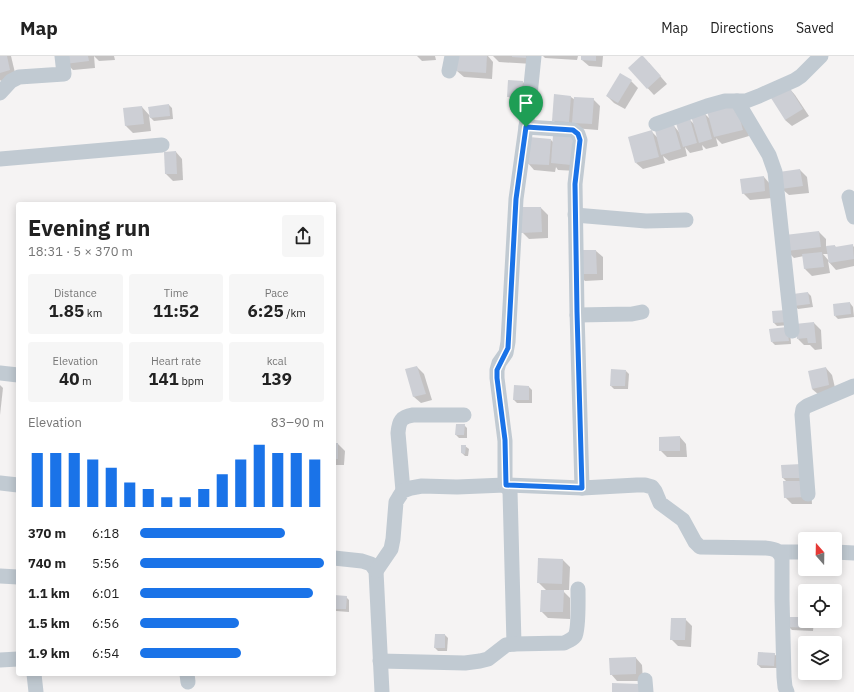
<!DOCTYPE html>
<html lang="en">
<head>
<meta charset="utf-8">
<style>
	body { margin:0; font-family:"IBM Plex Sans",sans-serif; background:#f6f6f6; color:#222; height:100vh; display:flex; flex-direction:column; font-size:15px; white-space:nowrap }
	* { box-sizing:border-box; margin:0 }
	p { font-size:13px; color:#767676 }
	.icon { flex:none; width:22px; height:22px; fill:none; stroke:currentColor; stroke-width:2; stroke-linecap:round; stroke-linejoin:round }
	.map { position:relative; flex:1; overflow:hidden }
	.sheet { position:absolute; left:16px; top:146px; width:320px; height:474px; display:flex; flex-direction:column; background:#fff; border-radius:4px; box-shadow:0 2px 10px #0003 }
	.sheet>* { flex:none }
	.needle { width:26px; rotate:340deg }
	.buttons { position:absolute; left:798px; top:476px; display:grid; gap:8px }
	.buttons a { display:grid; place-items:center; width:44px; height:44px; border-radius:4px; background:#fff; box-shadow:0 2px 10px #0003; font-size:20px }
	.pin { position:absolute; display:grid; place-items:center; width:34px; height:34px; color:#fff; margin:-41px -17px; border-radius:50% 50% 50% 0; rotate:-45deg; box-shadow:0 0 4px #0007 }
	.pin .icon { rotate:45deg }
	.round { display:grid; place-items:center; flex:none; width:42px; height:42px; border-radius:4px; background:#f6f6f6 }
	.summary { display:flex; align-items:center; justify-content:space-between; height:68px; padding:0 12px }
	h1 { font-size:22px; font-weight:700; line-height:30px }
	.figures { display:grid; grid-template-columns:repeat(3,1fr); gap:6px; height:68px; padding:4px 12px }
	.figures div { display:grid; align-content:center; border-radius:4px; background:#f6f6f6; text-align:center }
	.figures b { font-size:17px; font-weight:700 }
	.figures small { font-size:11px; font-weight:400 }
	.figures p { font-size:11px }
	.chart { height:112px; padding:8px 12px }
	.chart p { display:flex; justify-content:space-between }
	.chart svg { width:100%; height:72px; margin-top:4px; stroke:#1a73e8; stroke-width:6 }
	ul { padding:0 12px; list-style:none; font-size:13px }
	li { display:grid; grid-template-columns:64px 48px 1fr; align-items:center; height:30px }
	li i { height:10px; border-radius:5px; background:#1a73e8 }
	header { display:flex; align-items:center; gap:24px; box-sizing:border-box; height:56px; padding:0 20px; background:#fff; border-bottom:1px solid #e0e0e0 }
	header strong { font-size:19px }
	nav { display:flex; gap:22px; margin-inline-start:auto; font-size:14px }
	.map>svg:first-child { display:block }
</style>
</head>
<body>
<header>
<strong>Map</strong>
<nav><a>Map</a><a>Directions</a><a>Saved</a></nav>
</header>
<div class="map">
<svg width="854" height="636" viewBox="0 0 854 636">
	<rect width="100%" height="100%" fill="#f5f3f3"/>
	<g fill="#0003" fill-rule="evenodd">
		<path d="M0,0H11L16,21L1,25L0,24Z"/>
		<path d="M66,0H94L95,12L73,14L66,7Z"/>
		<path d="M94,0H114L115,4L99,5Z"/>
		<path d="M417,0H435L436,4L422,5Z"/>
		<path d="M458,0H488L493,6L492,23L464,21L457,15Z"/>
		<path d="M493,0H533V8L499,6Z"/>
		<path d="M543,0H578L577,4L545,2Z"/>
		<path d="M582,0H603L602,11L589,10L582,4Z"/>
		<path d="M649,7L667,28L654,39L629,12Z"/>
		<path d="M620,19L631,25L638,32L625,53L614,47L607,40Z"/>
		<path d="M523,26L526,29L525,44L511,43L508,40Z"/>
		<path d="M789,32L795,39L809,60L792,70L785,64Z"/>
		<path d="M555,39L571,41L575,44L593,43L600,50L598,74L560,71L553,64Z"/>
		<path d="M169,49L172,52L173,63L154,65L149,60L151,75L133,77L126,70L124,53L142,51L150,60Z"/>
		<path d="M742,55L749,80L722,88L716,82L718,90L706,93L702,89L703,94L690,97L685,91L687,100L669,105L663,100L665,107L643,113L636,107L652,76L657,81L674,70L679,76L690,64L695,69L705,58L710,63Z"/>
		<path d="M551,84L553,86L577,115L558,114L556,111L555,116L534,114L528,107Z"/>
		<path d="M176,96L182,103L183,124L173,125L166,118Z"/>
		<path d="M800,114L807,121L809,137L789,139L782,133Z"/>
		<path d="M764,121L770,128L772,142L750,144L743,137Z"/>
		<path d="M541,152L548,159V182L529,183L522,176Z"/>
		<path d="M819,176L826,183V191L835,190L837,192L852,189L854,191V210L836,214L828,205L830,217L812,220L805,213L804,200L794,202L787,195ZM823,198H828L829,205Z"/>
		<path d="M596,195L603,201V224L585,225L578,218Z"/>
		<path d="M808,237L811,240L813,251L798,253L795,250Z"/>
		<path d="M850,247L853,251L854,261L838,263L835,260Z"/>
		<path d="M773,256L790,269L777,270L774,267Z"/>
		<path d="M814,267L821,274L822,293L815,294L810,289H804L798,283Z"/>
		<path d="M790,275L791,288L775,289L772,286Z"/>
		<path d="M417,311L424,318L432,344L421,347L414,341Z"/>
		<path d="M826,312L832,319L836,336L819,339L812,333Z"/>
		<path d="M626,315L629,318L628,333H614L611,330Z"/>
		<path d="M0,329L3,332L0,359Z"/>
		<path d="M515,330L529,331L532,334V347H517L514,344Z"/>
		<path d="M464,369L467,372V382H459L456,379Z"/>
		<path d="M680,381L686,388L687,401H667L660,394Z"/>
		<path d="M334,388H338L345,395L344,409H334Z"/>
		<path d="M465,390L469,393L468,400H465L462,397Z"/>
		<path d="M802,409L811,432L812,448H792L785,441L787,426L783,422Z"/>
		<path d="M563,504L570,511L569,534H562L570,542V563L548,562L541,555L547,535L538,526Z"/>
		<path d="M334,540L346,541L349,544V556L336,555L334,553Z"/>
		<path d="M805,562V565H814L813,575L792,574L789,571Z"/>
		<path d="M685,563L692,570L691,591L678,590L671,583Z"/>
		<path d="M436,579H445L448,582L447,595H438L435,592Z"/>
		<path d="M774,598L778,601L777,612H761L758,609Z"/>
		<path d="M636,602L642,609L643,625H617L611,618Z"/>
	</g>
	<g fill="#cdcfd5">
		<path d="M0,0H7L10,14L0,17Z"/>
		<path d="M65,0H88L89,5L65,8Z"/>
		<path d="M457,0H487L486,17L456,15Z"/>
		<path d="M512,0H526V2L512,1Z"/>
		<path d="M581,0H596V5L581,4Z"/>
		<path d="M641,0H643L661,20L647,33L628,12Z"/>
		<path d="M620,17L632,24L618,47L606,40Z"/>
		<path d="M508,24L523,25L522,41H507Z"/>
		<path d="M789,31L803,53L785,64L771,42Z"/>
		<path d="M554,38L571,40L569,66L552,65Z"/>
		<path d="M574,41L594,42L592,68L572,67Z"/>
		<path d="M169,48L170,60L150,62L148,51Z"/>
		<path d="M736,48L743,74L714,81L707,55Z"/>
		<path d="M142,50L144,68L125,70L123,52Z"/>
		<path d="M705,57L712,83L699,87L691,60Z"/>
		<path d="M690,63L697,87L683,91L676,67Z"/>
		<path d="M674,69L681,93L661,99L655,74Z"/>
		<path d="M652,74L659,101L635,107L628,81Z"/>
		<path d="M553,79L573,80L571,109L551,107Z"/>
		<path d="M529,81L551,83L549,109L527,108Z"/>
		<path d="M176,95L177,118H165L164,96Z"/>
		<path d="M800,113L803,130L781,133L779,116Z"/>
		<path d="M764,120L765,135L742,138L740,123Z"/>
		<path d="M520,151H541L542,176L521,177Z"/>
		<path d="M819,175L821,191L787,195L785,179Z"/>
		<path d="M853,188L854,203L829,207L826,190L835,189V191Z"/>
		<path d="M577,194H596L597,218H577Z"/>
		<path d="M822,196L824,211L804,213L802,198Z"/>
		<path d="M808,236L810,248L794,250L793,238Z"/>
		<path d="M850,246L851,258L834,260L833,248Z"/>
		<path d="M787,254L788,266L773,267L772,255Z"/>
		<path d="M814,266L816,287H808L807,282L797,283L795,268Z"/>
		<path d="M787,271L789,285L771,286L769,273Z"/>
		<path d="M417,310L426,338L413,341L405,313Z"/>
		<path d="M826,311L829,329L812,333L808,315Z"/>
		<path d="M611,313L626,314L625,330H610Z"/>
		<path d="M514,329L529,330V344H513Z"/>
		<path d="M456,368H465L464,379H455Z"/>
		<path d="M680,380V395H659V381Z"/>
		<rect x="334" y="387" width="4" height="16"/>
		<path d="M461,389H466L465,398L461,397Z"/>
		<path d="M802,408L803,422H782L781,409Z"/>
		<path d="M783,425H805V441L784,442Z"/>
		<path d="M538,502L563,503L562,528L537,527Z"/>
		<path d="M541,534H564L563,556H540Z"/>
		<path d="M334,539L347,540L346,553H334Z"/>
		<path d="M788,561H805V565H811V572L788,571Z"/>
		<path d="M671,562H686L685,584H670Z"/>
		<path d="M435,578H445V592H434Z"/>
		<path d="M758,596L775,597L774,610L757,609Z"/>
		<path d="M636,601V618L610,619L609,602Z"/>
		<path d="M612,627L640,628L639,636H612Z"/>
	</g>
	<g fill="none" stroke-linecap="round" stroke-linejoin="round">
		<g stroke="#c1cad2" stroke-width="15">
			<path d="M449,15L452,0"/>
			<path d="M0,37L11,25L19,21L64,18L62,0"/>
			<path d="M737,45L769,99L775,116L792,275"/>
			<path d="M656,68L707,50L725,45H746L759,40L795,24L801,20L821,0"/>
			<path d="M526,71L573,74L578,78L580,84L575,128L577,256L582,432"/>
			<path d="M0,103L162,89"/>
			<path d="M849,141L854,161"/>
			<path d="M575,159L646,165L686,164"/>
			<path d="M577,259L632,258L642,256"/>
			<path d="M0,317L18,319"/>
			<path d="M0,427L18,429"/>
			<path d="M403,435L398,377C399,365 401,361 413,359H464"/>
			<path d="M808,438L802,359L803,353L807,350L854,330"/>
			<path d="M779,496H805"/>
			<path d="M835,496L854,497"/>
			<path d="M334,502L362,505L371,508L376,515L382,636"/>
			<path d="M376,515L391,493L393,483L396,446L399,441L403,435L411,432L422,430L457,431L505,429L582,432L637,429H645L652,431L655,435L660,447L683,464L695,486L700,491L765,492C774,493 778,493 782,502V543L784,621L785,631L787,636"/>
			<path d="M0,520L18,521"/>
			<path d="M514,588L510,435L505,429V385L497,322V314L499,307L506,297L508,286L516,143L529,49L534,0"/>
			<path d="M0,604L18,603"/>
			<path d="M380,605L465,607L480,605L488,603L506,589L514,588L564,587C568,585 572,584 575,580C579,573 578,543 578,533"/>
			<path d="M34,618L36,636"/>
			<path d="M187,618L188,626"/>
			<path d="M645,624L646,636"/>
		</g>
	</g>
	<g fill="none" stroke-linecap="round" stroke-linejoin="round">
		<g stroke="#fff" stroke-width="8">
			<path id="route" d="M526,71L573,74L578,78L580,84L575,128L577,256L582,432L506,429L505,384L497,322V314L508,292L516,143Z"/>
		</g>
		<use href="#route" stroke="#1a73e8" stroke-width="5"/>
	</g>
</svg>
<div class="buttons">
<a><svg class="needle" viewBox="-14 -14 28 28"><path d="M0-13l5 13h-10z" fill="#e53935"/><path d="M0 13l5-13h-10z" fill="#767676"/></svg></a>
<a><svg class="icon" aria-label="locate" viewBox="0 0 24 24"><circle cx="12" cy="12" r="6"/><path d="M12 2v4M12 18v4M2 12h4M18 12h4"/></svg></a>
<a><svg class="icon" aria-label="layers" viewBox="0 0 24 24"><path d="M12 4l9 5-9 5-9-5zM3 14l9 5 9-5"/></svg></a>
</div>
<div class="pin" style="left:526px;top:71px;background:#1e9e55"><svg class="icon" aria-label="arrive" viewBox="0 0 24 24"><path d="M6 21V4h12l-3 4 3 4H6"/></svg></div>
<section class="sheet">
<div class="summary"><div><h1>Evening run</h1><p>18:31 · 5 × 370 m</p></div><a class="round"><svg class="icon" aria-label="share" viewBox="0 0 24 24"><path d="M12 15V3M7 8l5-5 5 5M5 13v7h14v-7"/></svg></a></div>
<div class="figures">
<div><p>Distance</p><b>1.85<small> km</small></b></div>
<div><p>Time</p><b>11:52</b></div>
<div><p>Pace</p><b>6:25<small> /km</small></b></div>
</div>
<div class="figures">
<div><p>Elevation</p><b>40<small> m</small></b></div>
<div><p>Heart rate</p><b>141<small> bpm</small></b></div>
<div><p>kcal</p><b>139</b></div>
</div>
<div class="chart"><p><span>Elevation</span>83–90 m</p>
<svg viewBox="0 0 160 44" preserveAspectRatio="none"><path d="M5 44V11M15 44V11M25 44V11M35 44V15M45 44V20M55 44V29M65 44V33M75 44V38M85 44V38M95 44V33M105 44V24M115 44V15M125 44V6M135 44V11M145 44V11M155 44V15"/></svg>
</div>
<ul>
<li><b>370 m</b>6:18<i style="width:79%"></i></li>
<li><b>740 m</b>5:56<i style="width:100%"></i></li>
<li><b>1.1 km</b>6:01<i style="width:94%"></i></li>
<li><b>1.5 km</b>6:56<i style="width:54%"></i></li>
<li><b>1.9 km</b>6:54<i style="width:55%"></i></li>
</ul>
</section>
</div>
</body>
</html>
